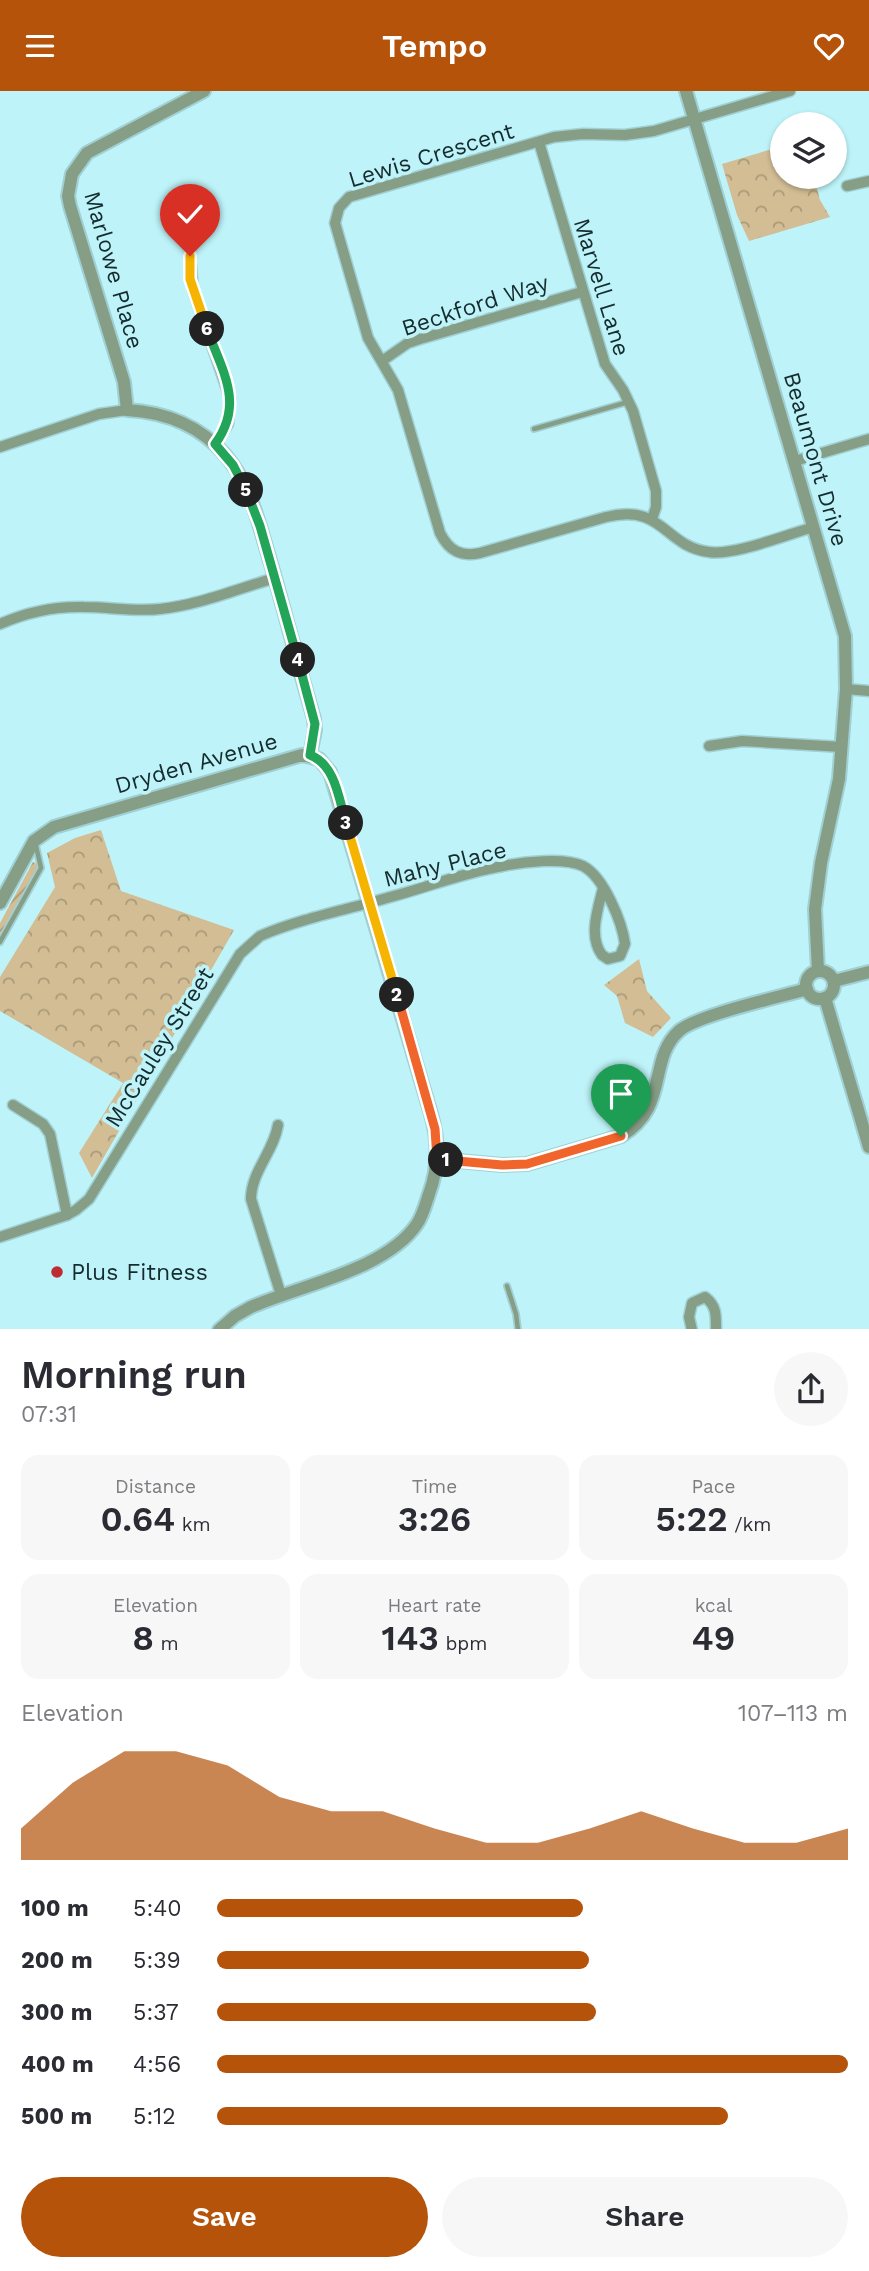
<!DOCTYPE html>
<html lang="en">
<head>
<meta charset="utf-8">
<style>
	body { margin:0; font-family:"Work Sans",sans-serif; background:#f7f7f7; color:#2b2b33; height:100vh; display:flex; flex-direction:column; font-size:26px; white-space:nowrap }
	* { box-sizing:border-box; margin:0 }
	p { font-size:23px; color:#7c7c81 }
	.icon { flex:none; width:38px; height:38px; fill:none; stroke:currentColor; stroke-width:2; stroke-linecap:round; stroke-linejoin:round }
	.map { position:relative; height:1238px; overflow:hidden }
	.side { display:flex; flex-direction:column; background:#fff; flex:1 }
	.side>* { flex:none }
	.fabs { position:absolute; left:770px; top:21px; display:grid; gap:14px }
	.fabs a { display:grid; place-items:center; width:77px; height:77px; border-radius:50%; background:#fff; box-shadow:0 2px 5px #0004; font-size:35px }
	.pin { position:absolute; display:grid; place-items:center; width:60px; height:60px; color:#fff; margin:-72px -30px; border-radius:50% 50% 50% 0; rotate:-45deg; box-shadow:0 0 7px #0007 }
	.pin .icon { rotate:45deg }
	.km { position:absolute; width:35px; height:35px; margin:-18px; border-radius:50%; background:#222; color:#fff; font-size:19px; line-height:35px; text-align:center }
	.round { display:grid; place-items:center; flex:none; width:74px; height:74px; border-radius:37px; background:#f7f7f7 }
	.head { display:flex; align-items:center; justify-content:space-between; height:119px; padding:0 21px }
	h1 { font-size:38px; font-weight:600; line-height:52px }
	.stats { display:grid; grid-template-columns:repeat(3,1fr); gap:10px; height:119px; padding:7px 21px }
	.stats div { display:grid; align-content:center; border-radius:18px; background:#f7f7f7; text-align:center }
	.stats b { font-size:35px; font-weight:600 }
	.stats small { font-size:19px; font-weight:400 }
	.stats p { font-size:19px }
	.chart { height:196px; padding:14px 21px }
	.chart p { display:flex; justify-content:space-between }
	.chart svg { width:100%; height:126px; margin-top:7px; fill:#b45309; opacity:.7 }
	.action { display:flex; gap:14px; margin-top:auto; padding:14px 21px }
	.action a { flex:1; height:80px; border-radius:42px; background:#b45309; color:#fff; font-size:28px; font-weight:600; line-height:80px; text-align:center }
	.action a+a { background:#f7f7f7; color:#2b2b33 }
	ul { padding:0 21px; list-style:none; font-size:23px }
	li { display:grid; grid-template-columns:112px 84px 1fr; align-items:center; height:52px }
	li i { height:18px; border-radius:9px; background:#b45309 }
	header { display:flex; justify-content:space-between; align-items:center; height:91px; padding:0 21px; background:#b45309; color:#fff; font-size:32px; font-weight:600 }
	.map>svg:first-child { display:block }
</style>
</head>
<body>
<header><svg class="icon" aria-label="menu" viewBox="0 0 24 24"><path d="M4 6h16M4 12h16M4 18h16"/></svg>Tempo<svg class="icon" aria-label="heart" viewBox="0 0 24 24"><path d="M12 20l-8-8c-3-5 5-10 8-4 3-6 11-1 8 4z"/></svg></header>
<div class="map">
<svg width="869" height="1239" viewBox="0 0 869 1239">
	<defs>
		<pattern id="forest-crowns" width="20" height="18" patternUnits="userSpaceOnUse" patternTransform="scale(1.75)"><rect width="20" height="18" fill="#d2bd94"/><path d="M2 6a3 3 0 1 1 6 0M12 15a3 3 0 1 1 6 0" fill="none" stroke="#a99a79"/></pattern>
		<pattern id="garden-furrows" width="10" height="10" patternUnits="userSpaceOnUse" patternTransform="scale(1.75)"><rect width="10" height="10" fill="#d2bd94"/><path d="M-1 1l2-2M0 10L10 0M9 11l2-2" fill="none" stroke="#a99a79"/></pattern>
	</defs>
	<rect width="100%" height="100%" fill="#bef4f9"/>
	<g fill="url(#forest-crowns)">
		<path d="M782,55V86H814L820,109L830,126L749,150L737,124L722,73Z"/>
		<path d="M101,739L121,800L234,839L92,1087L79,1062L123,992L0,920V886L55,796L47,762L75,747Z"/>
		<path d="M639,868L647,900L671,927L653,946L625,932L617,905L604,894Z"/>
	</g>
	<path fill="url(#garden-furrows)" d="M33,771L39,774L0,843V832Z"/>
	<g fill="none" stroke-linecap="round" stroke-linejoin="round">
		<g stroke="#a0d0d4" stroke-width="8">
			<g id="service">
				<path d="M534,338L628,311"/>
				<path d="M0,851L41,777L36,755"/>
				<path d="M507,1195L516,1223L518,1239"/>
			</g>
		</g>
		<g stroke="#a0d0d4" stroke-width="13">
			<g id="minor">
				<path d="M790,0L654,40L625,44L583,43L554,46L349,106L339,117L335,132L368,247L398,299L440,442C449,460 461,466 480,462L606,426C664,412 663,455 709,461C734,465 788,443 814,436"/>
				<path d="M539,51L605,273L623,299L633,320L656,400V416L652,428"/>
				<path d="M847,95L869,90"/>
				<path d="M190,165L193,199L230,307L228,333L215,353"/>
				<path d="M382,270L408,252L420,248L582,201"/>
				<path d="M0,356L99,323L127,319"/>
				<path d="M795,370L869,348"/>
				<path d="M0,533C27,521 54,515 84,516C109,516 134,521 160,518C199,514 237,498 275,487"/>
				<path d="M846,598L869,600"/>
				<path d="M709,655L742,650L842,656"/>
				<path d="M13,1014L43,1033L50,1043L67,1124"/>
				<path d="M278,1034C274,1060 251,1081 251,1108L281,1204"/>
				<path d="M0,1146L67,1124L76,1119L89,1108L240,863L260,845C302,827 350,818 394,805C430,795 466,781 503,775C522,771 565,766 583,775C604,786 622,831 625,853L620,865L608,868L602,864C588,845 598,818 603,797"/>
				<path d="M692,1239L689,1226L692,1212L705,1206C717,1215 716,1225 716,1239"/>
			</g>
		</g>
		<g stroke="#a0d0d4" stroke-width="16">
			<g id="tertiary">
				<path d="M204,0L87,62L72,83L68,105L70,115L124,291L127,319C165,321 201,335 226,365C251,394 260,437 271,473C286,525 299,577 314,628L315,639L310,664"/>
				<path d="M686,0L845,545L846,598L839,688L821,772L815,818L818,880"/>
				<path d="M0,812L34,750L54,736L302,664L319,668L330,681L431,1023C439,1050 439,1076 429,1103C426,1112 423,1124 417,1133C386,1179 301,1194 251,1216L235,1225L219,1239"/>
				<circle cx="820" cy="894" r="14"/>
				<path d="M834,890L869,881"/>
				<path d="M825,907L869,1056"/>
				<path d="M437,1068L502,1074L527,1073L621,1045C670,1016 647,969 679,940C697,924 780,906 807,898"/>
			</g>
		</g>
		<use href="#service" stroke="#879e86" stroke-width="4.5"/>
		<use href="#minor" stroke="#879e86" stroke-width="10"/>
		<use href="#tertiary" stroke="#879e86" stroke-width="12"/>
	</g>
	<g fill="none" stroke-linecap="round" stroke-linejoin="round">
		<g stroke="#fff" stroke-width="14">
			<path id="split-1" d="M446,1069L502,1074L527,1073L621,1045"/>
		</g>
		<g stroke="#fff" stroke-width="14">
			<path id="split-2" d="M397,904L435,1038L437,1068L446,1069"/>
		</g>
		<g stroke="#fff" stroke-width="14">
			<path id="split-3" d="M346,732L397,904"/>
		</g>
		<g stroke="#fff" stroke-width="14">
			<path id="split-4" d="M298,569L315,633L310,664C336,674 339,709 346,732"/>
		</g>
		<g stroke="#fff" stroke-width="14">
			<path id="split-5" d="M246,399L260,435L298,569"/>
		</g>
		<g stroke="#fff" stroke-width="14">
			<path id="split-6" d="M207,238C222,280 245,312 215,353L233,374L246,399"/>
		</g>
		<g stroke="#fff" stroke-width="14">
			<path id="split-7" d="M190,165V188L207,238"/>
		</g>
		<use href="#split-1" stroke="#f0652b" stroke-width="9"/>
		<use href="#split-2" stroke="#f0652b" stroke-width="9"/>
		<use href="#split-3" stroke="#f5b400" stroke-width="9"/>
		<use href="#split-4" stroke="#22a559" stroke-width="9"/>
		<use href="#split-5" stroke="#22a559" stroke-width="9"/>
		<use href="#split-6" stroke="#22a559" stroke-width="9"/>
		<use href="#split-7" stroke="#f5b400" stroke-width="9"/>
	</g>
	<circle fill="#bc2c32" stroke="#bef4f9" stroke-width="2.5" cx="57" cy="1181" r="7"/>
	<g text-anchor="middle" stroke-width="7" stroke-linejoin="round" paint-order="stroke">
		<g font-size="23" fill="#162b2d" stroke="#bef4f9">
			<text transform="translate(431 64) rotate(-17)" y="8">Lewis Crescent</text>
			<text transform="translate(114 179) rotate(74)" y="8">Marlowe Place</text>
			<text transform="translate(602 196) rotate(73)" y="8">Marvell Lane</text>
			<text transform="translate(475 214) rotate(-18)" y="8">Beckford Way</text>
			<text transform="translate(816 368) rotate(74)" y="8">Beaumont Drive</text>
			<text transform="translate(196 672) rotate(-16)" y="8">Dryden Avenue</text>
			<text transform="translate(445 773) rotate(-14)" y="8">Mahy Place</text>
			<text transform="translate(159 956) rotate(-58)" y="8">McCauley Street</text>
		</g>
		<g font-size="23" fill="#162b2d" stroke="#bef4f9" text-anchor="start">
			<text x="71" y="1189">Plus Fitness</text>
		</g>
	</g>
</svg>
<div class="fabs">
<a><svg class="icon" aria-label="layers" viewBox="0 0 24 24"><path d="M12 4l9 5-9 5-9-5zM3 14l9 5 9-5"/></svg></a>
</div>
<div class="pin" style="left:621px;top:1045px;background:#1e9e55"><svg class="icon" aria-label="arrive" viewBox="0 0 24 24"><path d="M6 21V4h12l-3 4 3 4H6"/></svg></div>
<div class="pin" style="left:190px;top:165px;background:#d93025"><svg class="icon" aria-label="check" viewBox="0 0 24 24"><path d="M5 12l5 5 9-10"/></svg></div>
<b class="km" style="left:446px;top:1069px">1</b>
<b class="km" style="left:397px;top:904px">2</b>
<b class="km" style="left:346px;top:732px">3</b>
<b class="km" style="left:298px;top:569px">4</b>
<b class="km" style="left:246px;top:399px">5</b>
<b class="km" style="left:207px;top:238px">6</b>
</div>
<section class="side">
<div class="head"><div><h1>Morning run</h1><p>07:31</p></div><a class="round"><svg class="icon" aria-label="share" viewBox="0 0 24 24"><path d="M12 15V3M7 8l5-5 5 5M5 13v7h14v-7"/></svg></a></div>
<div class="stats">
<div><p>Distance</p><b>0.64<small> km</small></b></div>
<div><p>Time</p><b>3:26</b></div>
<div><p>Pace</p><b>5:22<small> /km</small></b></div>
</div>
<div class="stats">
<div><p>Elevation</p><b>8<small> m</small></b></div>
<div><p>Heart rate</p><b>143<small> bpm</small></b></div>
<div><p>kcal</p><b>49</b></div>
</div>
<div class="chart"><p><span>Elevation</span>107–113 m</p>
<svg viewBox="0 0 160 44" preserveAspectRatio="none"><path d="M0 44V33L10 17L20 6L30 6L40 11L50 22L60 27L70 27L80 33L90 38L100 38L110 33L120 27L130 33L140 38L150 38L160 33V44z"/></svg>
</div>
<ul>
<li><b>100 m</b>5:40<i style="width:58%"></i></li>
<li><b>200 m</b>5:39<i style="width:59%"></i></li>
<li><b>300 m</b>5:37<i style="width:60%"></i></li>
<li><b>400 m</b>4:56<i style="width:100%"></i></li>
<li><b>500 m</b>5:12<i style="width:81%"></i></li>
</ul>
<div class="action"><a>Save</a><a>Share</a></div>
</section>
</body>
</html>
